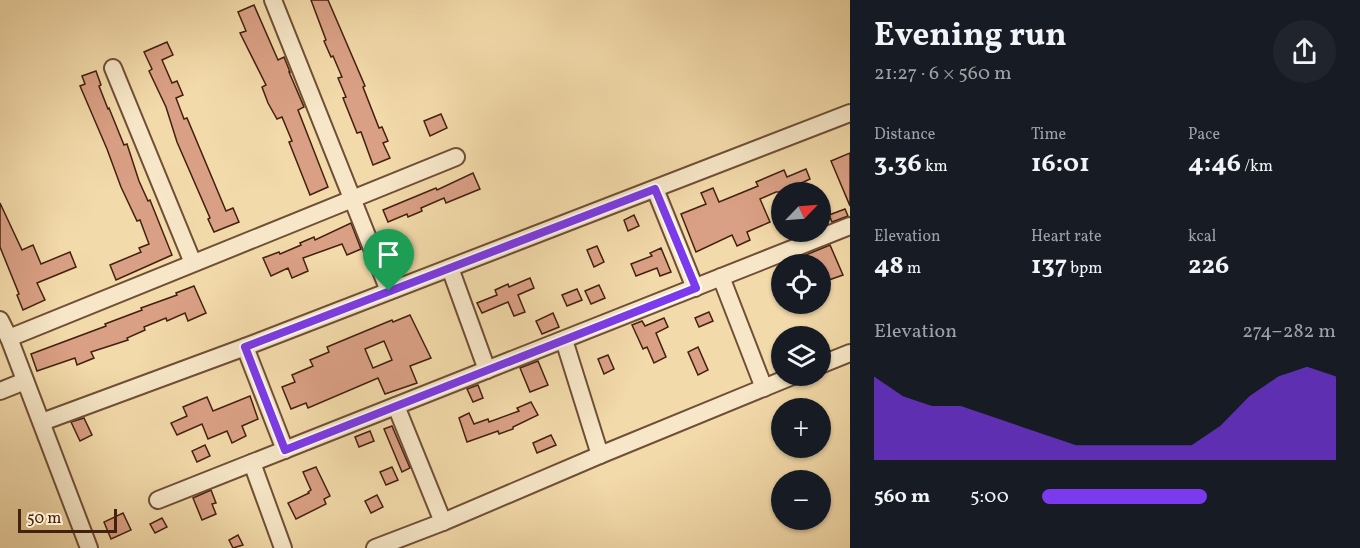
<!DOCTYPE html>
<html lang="en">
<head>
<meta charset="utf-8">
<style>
	body { margin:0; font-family:Vollkorn,serif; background:#20242c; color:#f1f3f6; height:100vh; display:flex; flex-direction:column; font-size:22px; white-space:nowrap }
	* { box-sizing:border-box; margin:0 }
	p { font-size:20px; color:#9ea1a6 }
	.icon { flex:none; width:33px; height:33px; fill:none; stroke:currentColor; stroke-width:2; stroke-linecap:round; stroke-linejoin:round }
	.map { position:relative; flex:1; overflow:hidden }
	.panel { display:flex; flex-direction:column; background:#171b24; width:510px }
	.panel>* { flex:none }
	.needle { width:39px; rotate:65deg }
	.buttons { position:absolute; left:771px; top:182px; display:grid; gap:12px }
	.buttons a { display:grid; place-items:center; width:60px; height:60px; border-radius:50%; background:#171b24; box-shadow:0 2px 4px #0004; font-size:30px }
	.scale { position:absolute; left:18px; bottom:15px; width:99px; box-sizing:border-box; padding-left:6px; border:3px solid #43210f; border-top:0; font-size:16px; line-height:21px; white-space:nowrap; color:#43210f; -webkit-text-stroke:4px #f7e7c8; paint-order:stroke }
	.pin { position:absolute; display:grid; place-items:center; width:51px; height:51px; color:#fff; margin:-62px -26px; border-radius:50% 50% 50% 0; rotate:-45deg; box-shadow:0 0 6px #0007 }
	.pin .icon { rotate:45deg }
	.round { display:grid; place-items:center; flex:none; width:63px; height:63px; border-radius:32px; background:#20242c }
	.headline { display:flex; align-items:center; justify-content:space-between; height:102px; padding:0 24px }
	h1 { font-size:33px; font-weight:700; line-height:45px }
	.figures { display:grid; grid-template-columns:repeat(3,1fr); gap:9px; height:102px; padding:6px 24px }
	.figures div { display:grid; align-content:center }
	.figures b { font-size:26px; font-weight:700 }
	.figures small { font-size:16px; font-weight:400 }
	.figures p { font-size:16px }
	.chart { height:168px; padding:12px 24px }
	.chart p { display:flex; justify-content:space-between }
	.chart svg { width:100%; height:108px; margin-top:6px; fill:#7c3aed; opacity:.7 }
	ul { padding:0 24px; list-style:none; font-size:20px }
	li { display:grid; grid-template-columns:96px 72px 1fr; align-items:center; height:45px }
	li i { height:15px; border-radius:8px; background:#7c3aed }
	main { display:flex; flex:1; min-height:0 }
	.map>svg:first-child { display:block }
</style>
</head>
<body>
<main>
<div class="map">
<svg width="850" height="548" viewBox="0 0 850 548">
	<rect width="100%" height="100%" fill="#f3daaa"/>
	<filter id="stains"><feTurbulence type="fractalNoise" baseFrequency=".00333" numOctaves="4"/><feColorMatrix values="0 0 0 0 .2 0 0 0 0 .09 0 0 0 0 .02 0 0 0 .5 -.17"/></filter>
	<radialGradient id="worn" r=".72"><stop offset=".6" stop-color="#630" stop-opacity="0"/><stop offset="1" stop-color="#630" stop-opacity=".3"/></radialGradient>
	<g fill="#daa085" stroke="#43210f" stroke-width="1.5" fill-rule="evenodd">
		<path d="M311,0H328L365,86L363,87L379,128L382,127L388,141L383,143L390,158L373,165L361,132L357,133L343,98L346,97L338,78L342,77L333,56L331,57L324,41L326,40Z"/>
		<path d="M254,5L278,60L284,57L290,72H289L304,107L298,110L328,187L310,195L289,142L292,141L282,117L277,119L268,103L262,87L266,85L240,33L246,31L238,12Z"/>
		<path d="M167,42L173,55L162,60L172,83L177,81L183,95L176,98L184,119L187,118L226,211L233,208L239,222L214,232L208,219L210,218L177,142L166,107L149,71L152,69L144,52Z"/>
		<path d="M96,71L101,85L99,86L108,109L109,108L124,145L127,144L139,181L148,201L150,200L172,255L116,280L110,265L141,252L139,248L149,244L140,220L137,221L121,187L107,149L80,86L85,84L82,76Z"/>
		<path d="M441,114L447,128L430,136L424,121Z"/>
		<path d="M850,153V206L831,161Z"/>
		<path d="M806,169L810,179L797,185L800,192H776L760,199L770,222L747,232L750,240L737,246L732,235L696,252L681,214L706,204L701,193L713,188L719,202L758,186L756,182L784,170L787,177Z"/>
		<path d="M473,173L480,189L446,203L444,198L421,208L422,211L408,217L407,214L388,222L383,210L436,188L437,190Z"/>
		<path d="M0,203L22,250L33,245L41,264L70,252L76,267L37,283L45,300L23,310L17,295L19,294L0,247Z"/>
		<path d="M845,209L848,216L832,222L829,215Z"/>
		<path d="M634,215L639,226L628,231L624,220Z"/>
		<path d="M351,223L361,249L347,255L342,244L303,258L308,271L292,278L288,268L271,276L263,258L279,252L280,254L301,245L300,243L314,237L315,240Z"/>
		<path d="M830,245L843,275L826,281L820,264H784Z"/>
		<path d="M597,246L604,262L594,267L587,250Z"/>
		<path d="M661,248L671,272L660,276L657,268L636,276L631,264L652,256L650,253Z"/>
		<path d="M530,278L534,288L518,295L525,312L514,316L508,302L482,313L477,303L497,295L495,290L508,284L509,287Z"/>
		<path d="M599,285L605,298L591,304L585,291Z"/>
		<path d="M194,286L206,313L188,321L185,313L167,321L166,318L144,327L145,330L127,338L128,340L91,352L94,358L77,365L75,358L37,371L31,354L106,326L105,324L142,310L141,308L177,295L176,293Z"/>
		<path d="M577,289L582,300L567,306L562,295Z"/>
		<path d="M709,312L713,321L699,327L695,318Z"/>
		<path d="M553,313L559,327L542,334L536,321Z"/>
		<path d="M410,315L431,358L410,366L417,383L385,394L378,378L308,408L306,403L291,409L282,387L295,382L292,375L313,366L310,360L329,352L327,347L392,320L393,322ZM384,341L392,360L373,368L365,349Z"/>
		<path d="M664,318L668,327L656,333L666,357L654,363L647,347L643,349L632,325L642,321L645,326Z"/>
		<path d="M698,347L708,370L698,375L688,352Z"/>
		<path d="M608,355L614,369L604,374L598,359Z"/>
		<path d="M538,361L548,385L530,392L520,368Z"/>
		<path d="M478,385L483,398L473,402L467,389Z"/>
		<path d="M250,396L258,419L242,426L246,436L232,443L227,431L208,439L202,424L177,435L171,423L187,416L183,407L207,397L213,411Z"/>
		<path d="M531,402L538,415L513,427V429L499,434L498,431L467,442L459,418L469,413L474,424L488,419L489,422L519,411L517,408Z"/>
		<path d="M84,418L92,435L80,441L71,422Z"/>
		<path d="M392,426L410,468L402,472L384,429Z"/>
		<path d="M370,431L374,441L359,447L355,437Z"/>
		<path d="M551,435L556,445L537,453L533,443Z"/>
		<path d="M205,445L210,456L197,462L192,451Z"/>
		<path d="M316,467L330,496L324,499L326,504L296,519L288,503L309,493L308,492L311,490L303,472Z"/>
		<path d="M392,467L398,480L386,485L380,472Z"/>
		<path d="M211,490L216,503L212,504L216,514L202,520L193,498Z"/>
		<path d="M377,495L383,507L371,513L365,501Z"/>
		<path d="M123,513L131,530L111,539L104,522Z"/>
		<path d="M162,518L167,527L155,533L150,524Z"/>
		<path d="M238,535L243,545L233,548L229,540Z"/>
	</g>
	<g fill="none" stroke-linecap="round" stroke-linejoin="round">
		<g stroke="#6f4f36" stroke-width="20">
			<g id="minor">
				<path d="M273,0L389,291"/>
				<path d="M113,68L193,263"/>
				<path d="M655,189L695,288"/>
				<path d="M450,268L487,370"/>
				<path d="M721,277L764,388"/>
				<path d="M0,320L9,338L89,548"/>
				<path d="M9,338L456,157"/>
				<path d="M564,340L600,455"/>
				<path d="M245,347L285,450"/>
				<path d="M820,365L850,353"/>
				<path d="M0,391L25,381"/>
				<path d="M396,406L443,522"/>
				<path d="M42,422L245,347L850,113"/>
				<path d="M252,463L283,548"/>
				<path d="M158,500L850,226"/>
				<path d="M375,548L443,522L600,455L795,375"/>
			</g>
		</g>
		<use href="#minor" stroke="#f7e7c8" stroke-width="16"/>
	</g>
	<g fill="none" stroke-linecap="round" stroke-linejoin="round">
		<g stroke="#fff" stroke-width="12">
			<path id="route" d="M655,189L696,288L285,450L245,347Z"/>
		</g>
		<use href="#route" stroke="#7c3aed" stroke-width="8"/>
	</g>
	<rect width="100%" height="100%" filter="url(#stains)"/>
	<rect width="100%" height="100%" fill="url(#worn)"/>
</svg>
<div class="buttons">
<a><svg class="needle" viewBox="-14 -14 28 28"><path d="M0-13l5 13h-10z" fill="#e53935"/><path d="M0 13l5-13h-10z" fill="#9ea1a6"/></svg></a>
<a><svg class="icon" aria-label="locate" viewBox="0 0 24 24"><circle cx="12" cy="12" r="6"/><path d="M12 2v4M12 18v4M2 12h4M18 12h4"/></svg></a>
<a><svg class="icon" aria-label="layers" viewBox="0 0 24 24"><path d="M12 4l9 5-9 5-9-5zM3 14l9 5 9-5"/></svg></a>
<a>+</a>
<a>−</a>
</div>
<div class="scale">50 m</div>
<div class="pin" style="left:389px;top:291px;background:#1e9e55"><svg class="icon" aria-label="arrive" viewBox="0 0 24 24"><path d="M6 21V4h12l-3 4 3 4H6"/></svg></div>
</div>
<section class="panel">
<div class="headline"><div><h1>Evening run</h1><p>21:27 · 6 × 560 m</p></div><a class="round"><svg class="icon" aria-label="share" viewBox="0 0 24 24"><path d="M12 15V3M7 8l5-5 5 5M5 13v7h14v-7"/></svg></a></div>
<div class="figures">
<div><p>Distance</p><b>3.36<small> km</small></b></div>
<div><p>Time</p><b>16:01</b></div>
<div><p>Pace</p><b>4:46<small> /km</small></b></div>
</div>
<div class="figures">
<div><p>Elevation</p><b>48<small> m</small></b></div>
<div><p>Heart rate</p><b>137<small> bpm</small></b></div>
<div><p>kcal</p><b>226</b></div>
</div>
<div class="chart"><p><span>Elevation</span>274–282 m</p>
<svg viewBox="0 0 160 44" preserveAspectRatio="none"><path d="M0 44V10L10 18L20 22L30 22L40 26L50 30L60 34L70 38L80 38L90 38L100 38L110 38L120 30L130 18L140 10L150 6L160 10V44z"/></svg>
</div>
<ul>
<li><b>560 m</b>5:00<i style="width:56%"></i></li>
</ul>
</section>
</main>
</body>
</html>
